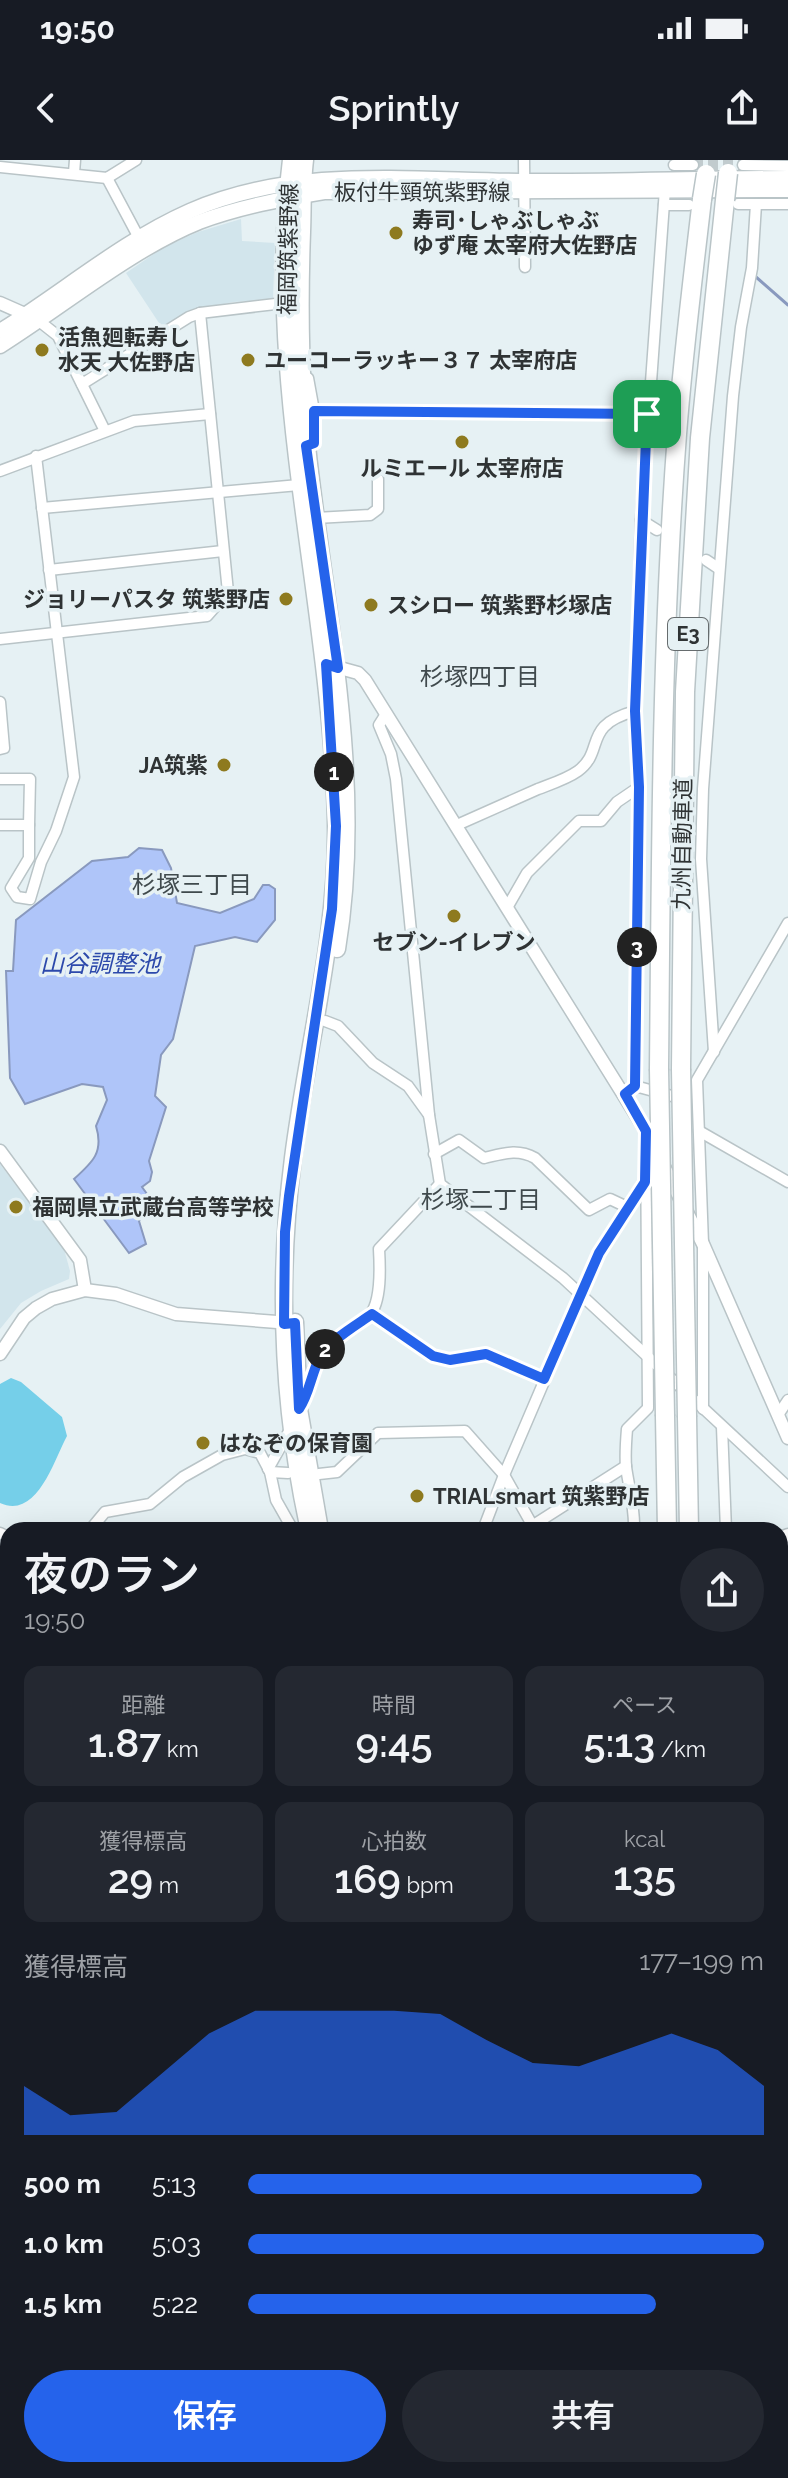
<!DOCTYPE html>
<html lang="ja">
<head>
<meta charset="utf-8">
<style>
	body { margin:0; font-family:Raleway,"Noto Sans JP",sans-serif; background:#242831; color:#f1f3f6; height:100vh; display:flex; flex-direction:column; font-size:30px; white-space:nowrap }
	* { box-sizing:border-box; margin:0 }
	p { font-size:26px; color:#9ea1a6 }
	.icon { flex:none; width:44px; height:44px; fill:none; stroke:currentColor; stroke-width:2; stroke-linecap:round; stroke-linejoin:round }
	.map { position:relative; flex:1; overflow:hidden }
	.drawer { position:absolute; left:0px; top:1362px; width:788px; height:956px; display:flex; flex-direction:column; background:#171b24; border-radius:24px 24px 0 0; box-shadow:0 8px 32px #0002 }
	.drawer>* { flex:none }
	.pin { position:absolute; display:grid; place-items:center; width:68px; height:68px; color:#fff; margin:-34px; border-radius:16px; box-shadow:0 4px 12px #0006 }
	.km { position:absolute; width:40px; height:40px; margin:-20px; border-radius:50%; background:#222; color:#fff; font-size:22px; line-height:40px; text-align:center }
	.round { display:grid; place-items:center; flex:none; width:84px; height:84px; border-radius:42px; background:#242831 }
	.overview { display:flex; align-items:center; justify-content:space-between; height:136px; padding:0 24px }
	h1 { font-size:44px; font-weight:600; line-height:60px }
	.metrics { display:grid; grid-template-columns:repeat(3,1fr); gap:12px; height:136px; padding:8px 24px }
	.metrics div { display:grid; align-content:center; border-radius:16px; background:#242831; text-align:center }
	.metrics b { font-size:40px; font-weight:600 }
	.metrics small { font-size:22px; font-weight:400 }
	.metrics p { font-size:22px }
	.chart { height:224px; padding:16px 24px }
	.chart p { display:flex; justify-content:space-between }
	.chart svg { width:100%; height:144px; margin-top:8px; fill:#2563eb; opacity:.7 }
	.action { display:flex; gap:16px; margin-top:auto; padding:16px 24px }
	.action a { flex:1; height:92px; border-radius:48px; background:#2563eb; color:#fff; font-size:32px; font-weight:600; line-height:92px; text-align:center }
	.action a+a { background:#242831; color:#f1f3f6 }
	ul { padding:0 24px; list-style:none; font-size:26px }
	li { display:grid; grid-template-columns:128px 96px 1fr; align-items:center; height:60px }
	li i { height:20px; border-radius:10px; background:#2563eb }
	.status { display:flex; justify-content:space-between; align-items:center; height:56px; padding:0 40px; background:#171b24; direction:ltr }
	.status svg { height:22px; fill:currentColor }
	header { display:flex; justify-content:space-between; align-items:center; height:104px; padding:0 24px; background:#171b24; font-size:36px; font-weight:600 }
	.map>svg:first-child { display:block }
</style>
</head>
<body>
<div class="status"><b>19:50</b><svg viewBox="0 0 49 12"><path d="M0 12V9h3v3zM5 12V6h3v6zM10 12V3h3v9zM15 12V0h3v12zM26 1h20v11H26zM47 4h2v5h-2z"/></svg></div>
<header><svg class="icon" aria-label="back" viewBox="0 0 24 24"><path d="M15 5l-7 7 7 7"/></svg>Sprintly<svg class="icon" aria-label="share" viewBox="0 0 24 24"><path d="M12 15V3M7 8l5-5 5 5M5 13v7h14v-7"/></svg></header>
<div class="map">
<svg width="788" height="2318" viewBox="0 0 788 2318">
	<rect width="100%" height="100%" fill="#e6f1f4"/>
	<g fill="#d2e5ec">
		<path d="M241,59L242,81L275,83L273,140L233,142L206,148L161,166L126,113L164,87L198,72Z"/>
		<path d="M0,1004L64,1089L70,1111L69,1119L41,1131L21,1143L0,1169Z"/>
	</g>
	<g fill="#75cfe9">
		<path d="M11,1218L21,1222L62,1257L67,1276C54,1300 37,1360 0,1343V1224Z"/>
		<path d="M0,1466L8,1470V1514L3,1520L8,1546V1566H0Z"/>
		<path d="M85,2310H193L203,2318H82Z"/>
	</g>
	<g fill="#afc5f9" stroke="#8999be" stroke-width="2">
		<path d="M139,688L162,690L171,708L177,743L220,753L254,739L263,725H269L275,729V760L257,782L235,777L195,786L173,879L161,895L155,936L166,947L149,1001L152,1012L150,1021L142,1027L150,1038L139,1061L146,1084L129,1093L74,1019C93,1002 104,992 96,966L107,940L103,927L82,924L25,944L10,918L6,811H13L16,760L92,701L128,697Z"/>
		<path d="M193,2310H402L404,2318H254C247,2317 239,2313 233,2313C214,2313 212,2318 193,2310Z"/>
	</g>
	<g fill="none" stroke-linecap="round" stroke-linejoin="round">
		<g stroke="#8999be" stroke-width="3">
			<path d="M756,117L788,145"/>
			<path d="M0,2001L8,1999"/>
			<path d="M780,2288L788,2290"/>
			<path d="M709,2310L723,2318"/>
			<path d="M743,2318L747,2310"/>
		</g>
		<path stroke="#c1cbce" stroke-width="10" stroke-dasharray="10 5" stroke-linecap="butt" d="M693,5H743"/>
		<g stroke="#b9c4c7" stroke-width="13">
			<g id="minor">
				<path d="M524,0L525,107"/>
				<path d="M674,5H693"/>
				<path d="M743,5L788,6"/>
				<path d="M0,7L107,18L136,0"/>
				<path d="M74,13L75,0"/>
				<path d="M107,18L139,78"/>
				<path d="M738,44H788"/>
				<path d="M664,45H689"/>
				<path d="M39,161L58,176L105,271"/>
				<path d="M308,218L314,251L312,284"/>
				<path d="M82,224L189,157L200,153L284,143"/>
				<path d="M314,251L647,254"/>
				<path d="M0,311L134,261L210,254"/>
				<path d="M42,348L299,325"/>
				<path d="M316,358L370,355L378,349V319"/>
				<path d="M641,360L657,370"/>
				<path d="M706,400L718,408"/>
				<path d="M49,410L223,391"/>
				<path d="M0,479L207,456L228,432L200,153"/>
				<path d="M0,542L4,588L0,589"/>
				<path d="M386,554L379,565L391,594L396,619L429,955L440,1024L563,1118L788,1327"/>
				<path d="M0,619H30L29,665H0"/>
				<path d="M29,665V698L11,728L17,737L30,739L41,702L56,671L74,617L36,296"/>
				<path d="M457,665C484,653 511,641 538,629C551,624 567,619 578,611C606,590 581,566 635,551"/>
				<path d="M508,746L527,713L579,661H601L617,642L639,627"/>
				<path d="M325,861L338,866L373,903L408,926L429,955"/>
				<path d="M714,892L701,699L703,629L733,236L741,167L752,108L756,44"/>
				<path d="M635,926L683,939"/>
				<path d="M625,934L635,926L639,627L635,551L641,360L665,29"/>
				<path d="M699,971L788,1022"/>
				<path d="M434,994L459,980L484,998C502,994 517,988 535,998L589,1050L610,1039L627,1047"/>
				<path d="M372,1154L433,1196L450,1200L486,1194L544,1219"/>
				<path d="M300,1247C312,1230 309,1206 324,1190C336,1176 356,1169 369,1156C382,1142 380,1106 379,1089L440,1024"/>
				<path d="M703,1249V1084L697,920L788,763"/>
				<path d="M778,1255L788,1240"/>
				<path d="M722,1267L726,1370"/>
				<path d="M268,1309L291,1268"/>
				<path d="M270,1312L288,1313"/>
				<path d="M319,1314L337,1312L378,1273L465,1271L504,1315L535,1370"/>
				<path d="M532,1366L626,1306"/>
				<path d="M90,1370L105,1352L150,1344L183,1317L222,1295L245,1289L260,1293L270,1312L276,1340L293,1370"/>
				<path d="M483,1370L504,1315L599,1093L643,1023"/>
				<path d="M634,1370C635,1348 629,1328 626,1307C625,1294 626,1281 627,1269L648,1248L646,973"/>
				<path d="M0,1373L8,1377"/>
				<path d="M780,1474L788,1473"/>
				<path d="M780,1602L788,1600"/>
				<path d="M788,1723L785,1725L788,1730"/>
				<path d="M780,1831H788"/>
				<path d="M780,1985L788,1981"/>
				<path d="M0,1992L8,1990"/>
				<path d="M8,2044L1,2057L8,2070"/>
				<path d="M780,2251L788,2246"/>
				<path d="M695,2318L696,2310"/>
				<path d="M777,2318L779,2315"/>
			</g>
		</g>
		<g stroke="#b9c4c7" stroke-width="15">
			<g id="tertiary">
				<path d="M0,143L34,158"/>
				<path d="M329,505L358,513L365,520L646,971L703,1084L788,1278"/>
				<path d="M0,991L80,1100L85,1130"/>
				<path d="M0,1194L24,1158L36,1148L52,1139L85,1130L116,1134L176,1154L290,1163"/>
				<path d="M780,1378L788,1375"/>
				<path d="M0,1679L8,1674"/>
				<path d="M780,2167L788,2172"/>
			</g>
		</g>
		<g stroke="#b9c4c7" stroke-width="17">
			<g id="secondary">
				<path d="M0,171C63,132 122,81 190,51C295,5 410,20 520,21C610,22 699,18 788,18"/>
				<path d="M0,186C62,147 132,89 199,62C239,47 282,39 324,32L788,30"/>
			</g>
		</g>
		<g stroke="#b9c4c7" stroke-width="19">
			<g id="primary">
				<path d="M291,0C263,222 331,441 336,662C338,775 307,887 293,998C277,1123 282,1247 309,1370"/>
				<path d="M305,0C302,24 303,48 302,72C299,155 300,238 311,320C330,476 363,632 337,789"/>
				<path d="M295,1162L299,1249L320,1370"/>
				<path d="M584,2310L587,2318"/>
				<path d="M598,2310L600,2318"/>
			</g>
		</g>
		<g stroke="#b9c4c7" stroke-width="21">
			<g id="motorway">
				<path d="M659,909C661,697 661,485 677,274C683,195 693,117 702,39"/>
				<path d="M681,909L685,532L700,278L725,40"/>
				<path d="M665,1256L667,1370"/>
				<path d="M687,1257L689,1370"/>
				<path d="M640,2318L641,2310"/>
				<path d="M663,2318V2310"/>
			</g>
		</g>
		<use href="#minor" stroke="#fff" stroke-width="10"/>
		<use href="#tertiary" stroke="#fff" stroke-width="12"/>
		<use href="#secondary" stroke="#fff" stroke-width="14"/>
		<use href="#primary" stroke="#fff" stroke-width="16"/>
		<use href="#motorway" stroke="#fff" stroke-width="18"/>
		<g stroke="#b9c4c7" stroke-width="21" stroke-linecap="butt">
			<g id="motorway-bridge">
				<path d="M702,39L706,14"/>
				<path d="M725,40L728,13"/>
				<path d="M659,909L665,1256"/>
				<path d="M681,909L687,1257"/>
			</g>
		</g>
		<use href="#motorway-bridge" stroke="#fff" stroke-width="18"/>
	</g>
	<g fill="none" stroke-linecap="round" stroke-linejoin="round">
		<g stroke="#fff" stroke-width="16">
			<path id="route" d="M314,251L647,254L635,551L639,627L635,926L625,934L646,971L645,1022L599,1093L544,1219L486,1194L450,1200L433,1196L372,1154C358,1164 329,1181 321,1195C311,1213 310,1233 299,1249L295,1163L284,1164L285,1072L289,1036L332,749L336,666L326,504L338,508L306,286L314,283Z"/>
		</g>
		<use href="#route" stroke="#2563eb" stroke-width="10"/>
	</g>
	<g fill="#8e7a1f" stroke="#e6f1f4" stroke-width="3">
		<circle cx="396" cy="73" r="8"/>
		<circle cx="42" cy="190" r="8"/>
		<circle cx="248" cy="200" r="8"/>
		<circle cx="462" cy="282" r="8"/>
		<circle cx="286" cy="439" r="8"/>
		<circle cx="371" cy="445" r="8"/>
		<circle cx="224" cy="605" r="8"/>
		<circle cx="454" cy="756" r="8"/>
		<circle cx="16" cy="1047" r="8"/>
		<circle cx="203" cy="1283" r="8"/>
		<circle cx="417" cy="1336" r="8"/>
	</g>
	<g text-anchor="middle" stroke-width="7" stroke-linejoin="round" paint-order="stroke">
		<rect fill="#e6f1f4" stroke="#666c6e" stroke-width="2" x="668" y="458" width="40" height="32" rx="6"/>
		<g font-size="20" font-weight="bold" fill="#2f3334">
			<text x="688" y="481">E3</text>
		</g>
		<g font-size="22" fill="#2f3334" stroke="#e6f1f4">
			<text x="422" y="40">板付牛頸筑紫野線</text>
			<text transform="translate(288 89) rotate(-89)" y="8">福岡筑紫野線</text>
			<text transform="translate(682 684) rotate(-89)" y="8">九州自動車道</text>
		</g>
		<g font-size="22" font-weight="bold" fill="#2f3334" stroke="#e6f1f4" text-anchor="start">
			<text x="412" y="68">寿司･しゃぶしゃぶ<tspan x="412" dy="25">ゆず庵 太宰府大佐野店</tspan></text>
			<text x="58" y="185">活魚廻転寿し<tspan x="58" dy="25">水天 大佐野店</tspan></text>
			<text x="264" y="208">ユーコーラッキー３７ 太宰府店</text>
			<text x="462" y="316" text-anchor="middle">ルミエール 太宰府店</text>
			<text x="270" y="447" text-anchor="end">ジョリーパスタ 筑紫野店</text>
			<text x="387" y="453">スシロー 筑紫野杉塚店</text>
			<text x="208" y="613" text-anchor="end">JA筑紫</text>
			<text x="454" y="790" text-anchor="middle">セブン-イレブン</text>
			<text x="32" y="1055">福岡県立武蔵台高等学校</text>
			<text x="219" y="1291">はなぞの保育園</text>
			<text x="433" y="1344">TRIALsmart 筑紫野店</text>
		</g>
		<g font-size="24" fill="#404a4d" stroke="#e6f1f4">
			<text x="480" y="525">杉塚四丁目</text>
			<text x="192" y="733">杉塚三丁目</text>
			<text x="481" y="1048">杉塚二丁目</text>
		</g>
		<g font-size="24" font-style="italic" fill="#2c49ab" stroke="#e6f1f4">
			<text x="100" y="812">山谷調整池</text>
		</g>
	</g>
</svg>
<div class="pin" style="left:647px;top:254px;background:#1e9e55"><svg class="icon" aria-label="arrive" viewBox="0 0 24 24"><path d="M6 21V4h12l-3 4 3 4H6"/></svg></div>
<b class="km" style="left:334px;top:612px">1</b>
<b class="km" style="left:325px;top:1189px">2</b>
<b class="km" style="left:637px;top:787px">3</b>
<section class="drawer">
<div class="overview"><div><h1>夜のラン</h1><p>19:50</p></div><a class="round"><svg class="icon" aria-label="share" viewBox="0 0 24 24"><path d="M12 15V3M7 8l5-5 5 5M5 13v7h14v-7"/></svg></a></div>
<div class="metrics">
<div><p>距離</p><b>1.87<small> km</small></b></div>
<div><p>時間</p><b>9:45</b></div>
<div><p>ペース</p><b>5:13<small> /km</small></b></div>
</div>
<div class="metrics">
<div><p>獲得標高</p><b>29<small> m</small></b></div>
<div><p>心拍数</p><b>169<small> bpm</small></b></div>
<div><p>kcal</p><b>135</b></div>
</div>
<div class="chart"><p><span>獲得標高</span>177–199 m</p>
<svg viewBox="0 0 160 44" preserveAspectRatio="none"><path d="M0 44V29L10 38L20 37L30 25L40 13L50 6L60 6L70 6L80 6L90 7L100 15L110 22L120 23L130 18L140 13L150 18L160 29V44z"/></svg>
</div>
<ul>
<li><b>500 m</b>5:13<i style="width:88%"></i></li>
<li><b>1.0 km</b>5:03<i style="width:100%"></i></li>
<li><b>1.5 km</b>5:22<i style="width:79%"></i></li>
</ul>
<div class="action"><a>保存</a><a>共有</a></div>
</section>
</div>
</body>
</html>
